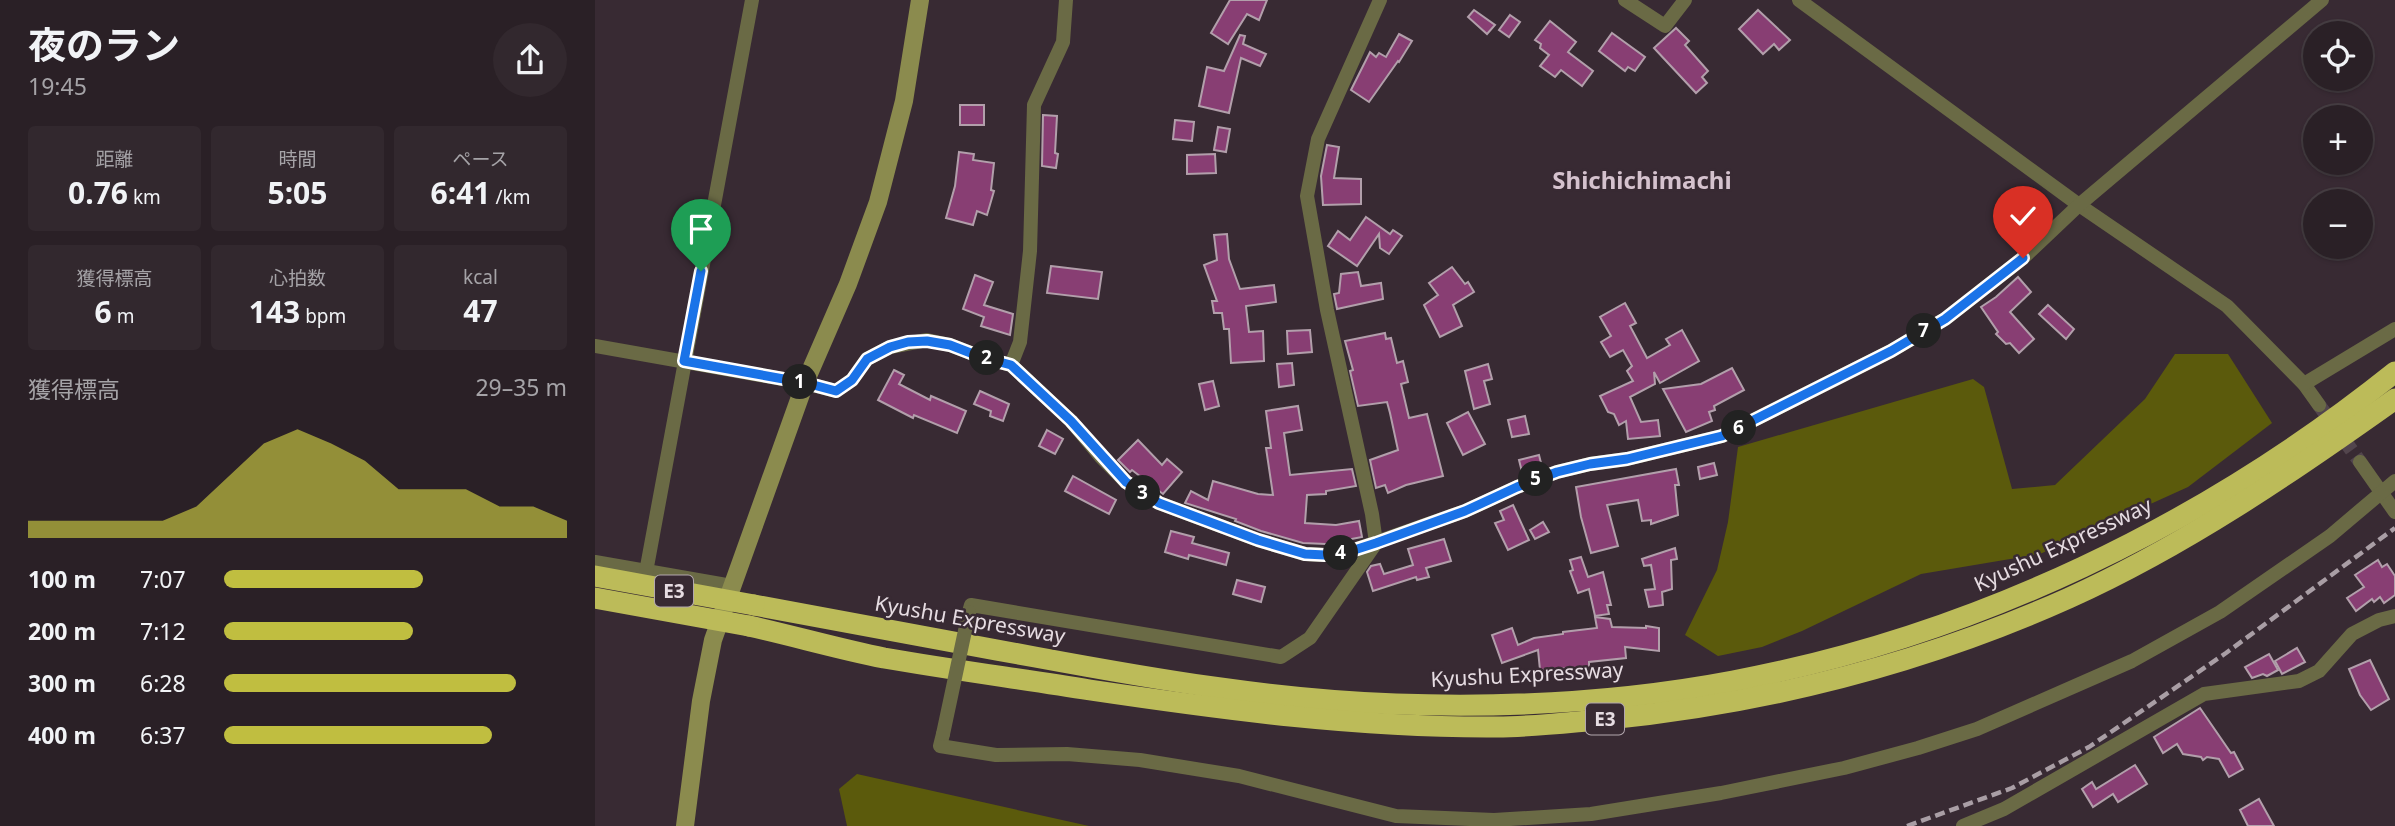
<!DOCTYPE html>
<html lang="ja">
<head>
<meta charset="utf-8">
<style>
	body { margin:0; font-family:"Noto Sans","Noto Sans JP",sans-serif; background:#32282e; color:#f1f3f6; height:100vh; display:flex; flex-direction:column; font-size:26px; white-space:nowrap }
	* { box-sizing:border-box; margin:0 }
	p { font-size:23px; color:#a5a3a7 }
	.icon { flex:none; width:38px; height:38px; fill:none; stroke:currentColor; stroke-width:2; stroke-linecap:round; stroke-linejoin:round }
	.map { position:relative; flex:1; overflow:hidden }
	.sheet { display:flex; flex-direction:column; background:#2a2026; width:595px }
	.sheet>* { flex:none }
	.fabs { position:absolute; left:1708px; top:21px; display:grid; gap:14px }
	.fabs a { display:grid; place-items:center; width:70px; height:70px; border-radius:50%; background:#2a2026; box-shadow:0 2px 5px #0004,0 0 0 2px #463e43; font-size:35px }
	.pin { position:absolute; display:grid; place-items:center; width:60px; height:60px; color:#fff; margin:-72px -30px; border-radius:50% 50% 50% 0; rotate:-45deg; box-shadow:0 0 7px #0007 }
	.pin .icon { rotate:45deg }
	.km { position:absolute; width:35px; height:35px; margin:-18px; border-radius:50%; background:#222; color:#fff; font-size:19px; line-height:35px; text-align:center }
	.round { display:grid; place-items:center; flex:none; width:74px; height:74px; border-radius:37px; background:#32282e }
	.head { display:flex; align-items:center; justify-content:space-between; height:119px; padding:0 28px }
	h1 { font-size:38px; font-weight:700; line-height:52px }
	.figures { display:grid; grid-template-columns:repeat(3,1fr); gap:10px; height:119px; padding:7px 28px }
	.figures div { display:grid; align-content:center; border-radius:7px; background:#32282e; text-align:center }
	.figures b { font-size:30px; font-weight:700 }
	.figures small { font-size:19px; font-weight:400 }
	.figures p { font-size:19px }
	.chart { height:196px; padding:14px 28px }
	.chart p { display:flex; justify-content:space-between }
	.chart svg { width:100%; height:126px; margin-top:7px; fill:#c0be40; opacity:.7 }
	ul { padding:0 28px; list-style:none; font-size:23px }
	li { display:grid; grid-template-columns:112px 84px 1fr; align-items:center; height:52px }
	li i { height:18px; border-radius:9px; background:#c0be40 }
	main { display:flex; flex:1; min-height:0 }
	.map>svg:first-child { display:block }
</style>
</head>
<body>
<main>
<section class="sheet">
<div class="head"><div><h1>夜のラン</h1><p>19:45</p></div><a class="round"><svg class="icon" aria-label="share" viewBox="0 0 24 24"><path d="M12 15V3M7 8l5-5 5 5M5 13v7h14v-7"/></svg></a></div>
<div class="figures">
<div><p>距離</p><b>0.76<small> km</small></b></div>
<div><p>時間</p><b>5:05</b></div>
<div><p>ペース</p><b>6:41<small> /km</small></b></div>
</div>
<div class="figures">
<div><p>獲得標高</p><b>6<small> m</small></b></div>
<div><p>心拍数</p><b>143<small> bpm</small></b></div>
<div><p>kcal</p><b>47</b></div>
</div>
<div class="chart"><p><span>獲得標高</span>29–35 m</p>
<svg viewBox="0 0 160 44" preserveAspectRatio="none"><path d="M0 44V38L10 38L20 38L30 38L40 38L50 33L60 22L70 11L80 6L90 11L100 17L110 27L120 27L130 27L140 33L150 33L160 38V44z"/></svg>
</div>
<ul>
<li><b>100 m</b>7:07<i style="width:58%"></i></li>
<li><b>200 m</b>7:12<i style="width:55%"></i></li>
<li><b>300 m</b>6:28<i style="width:85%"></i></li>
<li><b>400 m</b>6:37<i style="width:78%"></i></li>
</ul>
</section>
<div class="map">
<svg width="1800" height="826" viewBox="0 0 1800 826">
	<rect width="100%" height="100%" fill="#382a33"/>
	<g fill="#5b5a0c">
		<path d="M1580,354H1633L1677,423L1593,487L1445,554L1326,574L1207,631L1167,647L1123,656L1090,635L1122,570L1133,522L1143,447L1378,379L1389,387L1417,489L1460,485L1550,399Z"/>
		<path d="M262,774L494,826H252L244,789Z"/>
	</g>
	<g fill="#883e73" stroke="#b29fab" stroke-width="2">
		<path d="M635,0H672L664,20L652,14L633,44L616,33Z"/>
		<path d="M879,10L900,25L892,34L873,17Z"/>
		<path d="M1163,10L1195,40L1184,50L1179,44L1168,54L1144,29Z"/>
		<path d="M915,15L925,22L914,37L904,30Z"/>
		<path d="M955,21L981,42L973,52L998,71L987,86L966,70L960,77L945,66L954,55L945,48L946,44L940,40Z"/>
		<path d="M1081,28L1094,41L1090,45L1113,71L1107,77L1112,83L1101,93L1059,48Z"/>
		<path d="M1017,33L1050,57L1040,71L1033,67L1030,71L1004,51Z"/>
		<path d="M804,34L817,41L804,62L803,61L774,102L756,90L775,52L781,57L784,53L791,57Z"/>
		<path d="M645,35L650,36L648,44L671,54L665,66L646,58L634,113L604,106L612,67L629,71Z"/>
		<rect x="365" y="105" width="24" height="20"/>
		<path d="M448,115L462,116L460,153L463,154L461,168L447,166Z"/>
		<path d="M580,120L599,122L597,141L578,139Z"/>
		<path d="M623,127L635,129L631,152L619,150Z"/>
		<path d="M732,145L744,147L739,178L766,179V204L728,205L726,176Z"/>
		<path d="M364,152L379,154L378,160L399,163L396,190L399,191L392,215L382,211L378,225L351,218L360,186Z"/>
		<path d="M620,154L621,173L592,174V155Z"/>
		<path d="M771,217L795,234L798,230L807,236L794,254L785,248L784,234L762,266L733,246L743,231L755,240Z"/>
		<path d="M632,234L634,259L645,289L679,285L681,302L651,306L654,332L668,331L669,361L636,363L634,329H629L627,313H619L617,301H622L609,265L622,260L619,235Z"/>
		<path d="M456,266L507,272L503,299L452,293Z"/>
		<path d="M857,267L870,284L873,282L879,292L858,305L867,326L845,337L829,305L843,295L834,283Z"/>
		<path d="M763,272L766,286L786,283L788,299L742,309L739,294L744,293L746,274Z"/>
		<path d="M380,275L398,282L389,305L418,314L415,335L386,326L389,317L368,309Z"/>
		<path d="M1423,277L1436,292L1415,312L1439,339L1424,353L1415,343L1411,344L1401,334L1403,332L1386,307L1401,297Z"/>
		<path d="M1030,303L1041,323L1035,326L1052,358L1075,345L1071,339L1087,330L1104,361L1065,383L1059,372L1060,384L1035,397L1046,422L1063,420L1065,436L1033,439L1031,421L1024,425L1019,414L1013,412L1005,396L1038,381L1032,371L1037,366L1028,350L1015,357L1006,342L1016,336L1005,317Z"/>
		<path d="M1453,305L1479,329L1471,339L1444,314Z"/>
		<path d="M715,330L717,352L693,354L692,331Z"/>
		<path d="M790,333L791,339L796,338L802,363L808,361L813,382L806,384L814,418L832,414L848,476L811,485L793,493L790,485L781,488L775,460L803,450L795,413L792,402L763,406L755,371L758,370L750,341Z"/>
		<path d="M697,363L699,385L684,387L682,364Z"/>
		<path d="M893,364L897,379L889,381L895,404L879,409L870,371Z"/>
		<path d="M1137,368L1149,390L1119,406L1120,410L1114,412L1117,421L1091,432L1068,389L1106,384Z"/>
		<path d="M299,370L309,375L304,384L335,400L336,396L371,411L362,433L319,415L318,418L283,400Z"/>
		<path d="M618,381L624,406L610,410L604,384Z"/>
		<path d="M385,391L414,404L408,421L395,416L396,411L379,404Z"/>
		<path d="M703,406L707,430L689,433L695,475L757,469L761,486L731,491V494L712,495L710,523L741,525L764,521L767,537L731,544L708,543L666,531L640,521L641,519L590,503L596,491L613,500L618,481L663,494L678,495L671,448H676L671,411Z"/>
		<path d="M873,412L890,444L868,455L852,423Z"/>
		<path d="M930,416L934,434L917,437L913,420Z"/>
		<path d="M452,430L468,439L460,454L444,446Z"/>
		<path d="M543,440L567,465L572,459L587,472L568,494L537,470L535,472L523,460Z"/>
		<path d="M944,455L947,467L927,472L924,460Z"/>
		<path d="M1119,463L1122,475L1105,479L1103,467Z"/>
		<path d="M1081,469L1084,485H1080L1083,515L1056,524V520L1047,521L1043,500L1012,505L1023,546L996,553L986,517L981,487Z"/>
		<path d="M478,476L521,500L514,514L470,491Z"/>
		<path d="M918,505L934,540L913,550L900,523L909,520L905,511Z"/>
		<path d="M948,522L954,532L940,539L935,530Z"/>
		<path d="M576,531L599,537L597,543L634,553L631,565L594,555L593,559L570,552Z"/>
		<path d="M849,539L856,561L831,568L834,577L822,580L821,577L778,591L772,572L776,566L785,564L789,574L818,565L813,549Z"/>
		<path d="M1080,548L1082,559L1076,560L1077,589L1067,592L1068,605L1054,607L1050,590L1060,589L1056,565L1049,566L1047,559Z"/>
		<path d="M986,557L993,577L1008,572L1016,605H1012L1014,614L1000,616L994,589L983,593L975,571L978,570L975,560Z"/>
		<path d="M1783,560L1787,567L1792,564L1800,576V595L1789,603L1785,597L1779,602L1777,599L1761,611L1752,598L1769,587L1760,575Z"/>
		<path d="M642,580L670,587L666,602L638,594Z"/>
		<path d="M1000,617L1015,619L1017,627L1051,628V626L1064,628V651L1030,647L1031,658L994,662V667L945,670L943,650L907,663L897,635L917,628L923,645L939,638L968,634V632L1002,628Z"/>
		<path d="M1702,648L1710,662L1687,674L1680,661Z"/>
		<path d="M1674,654L1683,670L1672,676L1668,674L1657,678L1650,667Z"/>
		<path d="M1775,660L1794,699L1776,710L1765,695L1754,669Z"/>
		<path d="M1605,708L1636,753L1639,752L1648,769L1634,777L1624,759L1612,757L1608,760L1606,757L1588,754L1582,744L1568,753L1559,737Z"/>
		<path d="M1540,765L1552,784L1523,802L1518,794L1498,807L1487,789L1497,782L1501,789Z"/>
		<path d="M1664,799L1679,826H1653L1645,810Z"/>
	</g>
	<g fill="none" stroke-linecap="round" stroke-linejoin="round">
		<path stroke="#52454d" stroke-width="14" stroke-dasharray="14 7" stroke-linecap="butt" d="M1724,405L1765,462"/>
		<g stroke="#6a6a45" stroke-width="14">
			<path d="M1030,0L1070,26L1090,0"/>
			<path d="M1204,0L1484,205L1632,306L1709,384L1724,405"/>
			<path d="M0,346L210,383L241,391L257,380L272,359L295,347L332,340L355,345L386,357L416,365L476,421L506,457L531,482L564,503L663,540L710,554L730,555L753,552L870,511L922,487L962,472L995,464L1032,459L1127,436L1296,351L1350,319L1428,258L1484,205L1727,0"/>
			<path d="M416,365L425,342L435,251L439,105L468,42L471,0"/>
			<path d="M1709,384L1800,329"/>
			<path d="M1765,462L1800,512"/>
			<path d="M0,562L137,586"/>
			<path d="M51,572L157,0"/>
			<path d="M374,612L376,605L686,657L715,638L781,543L777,514L732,310L712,196L723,139L785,0"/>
			<path d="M348,734L345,746L401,755L472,754L545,760L644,776L801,816L899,820L996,814L1126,793L1249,768L1323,748L1382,729L1537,661L1625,612L1735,536L1800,481"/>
			<path d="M1368,826L1409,809L1609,694L1704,681L1724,671L1757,634L1784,620L1800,616"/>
		</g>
		<path stroke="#8b8b4e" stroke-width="18" d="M90,826L106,701L118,640L210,383L253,284L283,202L309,101L325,0"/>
		<g stroke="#bcbb59" stroke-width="21">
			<path d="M159,605C252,622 346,640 440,657C559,679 680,700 801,704C914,708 1027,702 1138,681C1379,636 1609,525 1800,372"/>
			<path d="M154,626C199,636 244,649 289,658C358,670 427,679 495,690C630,710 765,728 902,727C939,727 977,722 1014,719C1172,703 1329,663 1474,598C1591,545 1696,473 1800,399"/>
		</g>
		<path stroke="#a99ea5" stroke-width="4.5" stroke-dasharray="10 5" stroke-linecap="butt" d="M1312,826L1417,788L1494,747L1631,653L1800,528"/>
		<path stroke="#6a6a45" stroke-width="14" d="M348,734L374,612"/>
		<g stroke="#bcbb59" stroke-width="21">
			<path d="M0,576L159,605"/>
			<path d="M0,598L154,626"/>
		</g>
	</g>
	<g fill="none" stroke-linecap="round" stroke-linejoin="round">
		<g stroke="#fff" stroke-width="14">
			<path id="route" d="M106,271L89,361L211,383L241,391L257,380L272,359L295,347L313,342L332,341L355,345L386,357L416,365L476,421L531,482L564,503L663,540L710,554L730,555L753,552L781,543L870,511L922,487L962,472L995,464L1032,459L1127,436L1296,351L1350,319L1428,258"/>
		</g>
		<use href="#route" stroke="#1a73e8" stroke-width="9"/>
	</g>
	<g text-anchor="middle" stroke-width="5" stroke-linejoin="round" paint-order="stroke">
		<g fill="#382a33" stroke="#b2a7ae" stroke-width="2">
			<rect x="60" y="575.5" width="38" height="31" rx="5"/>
			<rect x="991" y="703.5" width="38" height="31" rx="5"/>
		</g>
		<g font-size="19" font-weight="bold" fill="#e6dce2">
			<text x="79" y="598">E3</text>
			<text x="1010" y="726">E3</text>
		</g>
		<g font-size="21" fill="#e6dce2" stroke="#382a33">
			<text transform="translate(1468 545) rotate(-25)" y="7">Kyushu Expressway</text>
			<text transform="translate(375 620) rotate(10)" y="7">Kyushu Expressway</text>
			<text transform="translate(932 675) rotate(-3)" y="7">Kyushu Expressway</text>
		</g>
		<g font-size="24" font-weight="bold" fill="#d5c2ce" stroke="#382a33">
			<text x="1047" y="189">Shichichimachi</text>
		</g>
	</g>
</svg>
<div class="fabs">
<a><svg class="icon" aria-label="locate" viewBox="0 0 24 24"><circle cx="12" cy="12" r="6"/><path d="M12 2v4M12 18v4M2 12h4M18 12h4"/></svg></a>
<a>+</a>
<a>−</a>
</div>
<div class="pin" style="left:106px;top:271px;background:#1e9e55"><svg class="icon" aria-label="arrive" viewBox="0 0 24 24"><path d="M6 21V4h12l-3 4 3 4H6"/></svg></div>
<div class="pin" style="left:1428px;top:258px;background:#d93025"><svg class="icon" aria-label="check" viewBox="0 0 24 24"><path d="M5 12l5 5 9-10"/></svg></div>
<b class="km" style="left:205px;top:382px">1</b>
<b class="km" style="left:392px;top:358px">2</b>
<b class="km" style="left:548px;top:493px">3</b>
<b class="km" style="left:746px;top:553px">4</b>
<b class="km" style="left:941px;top:479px">5</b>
<b class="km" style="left:1144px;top:428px">6</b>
<b class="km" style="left:1329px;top:331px">7</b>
</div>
</main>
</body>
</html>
